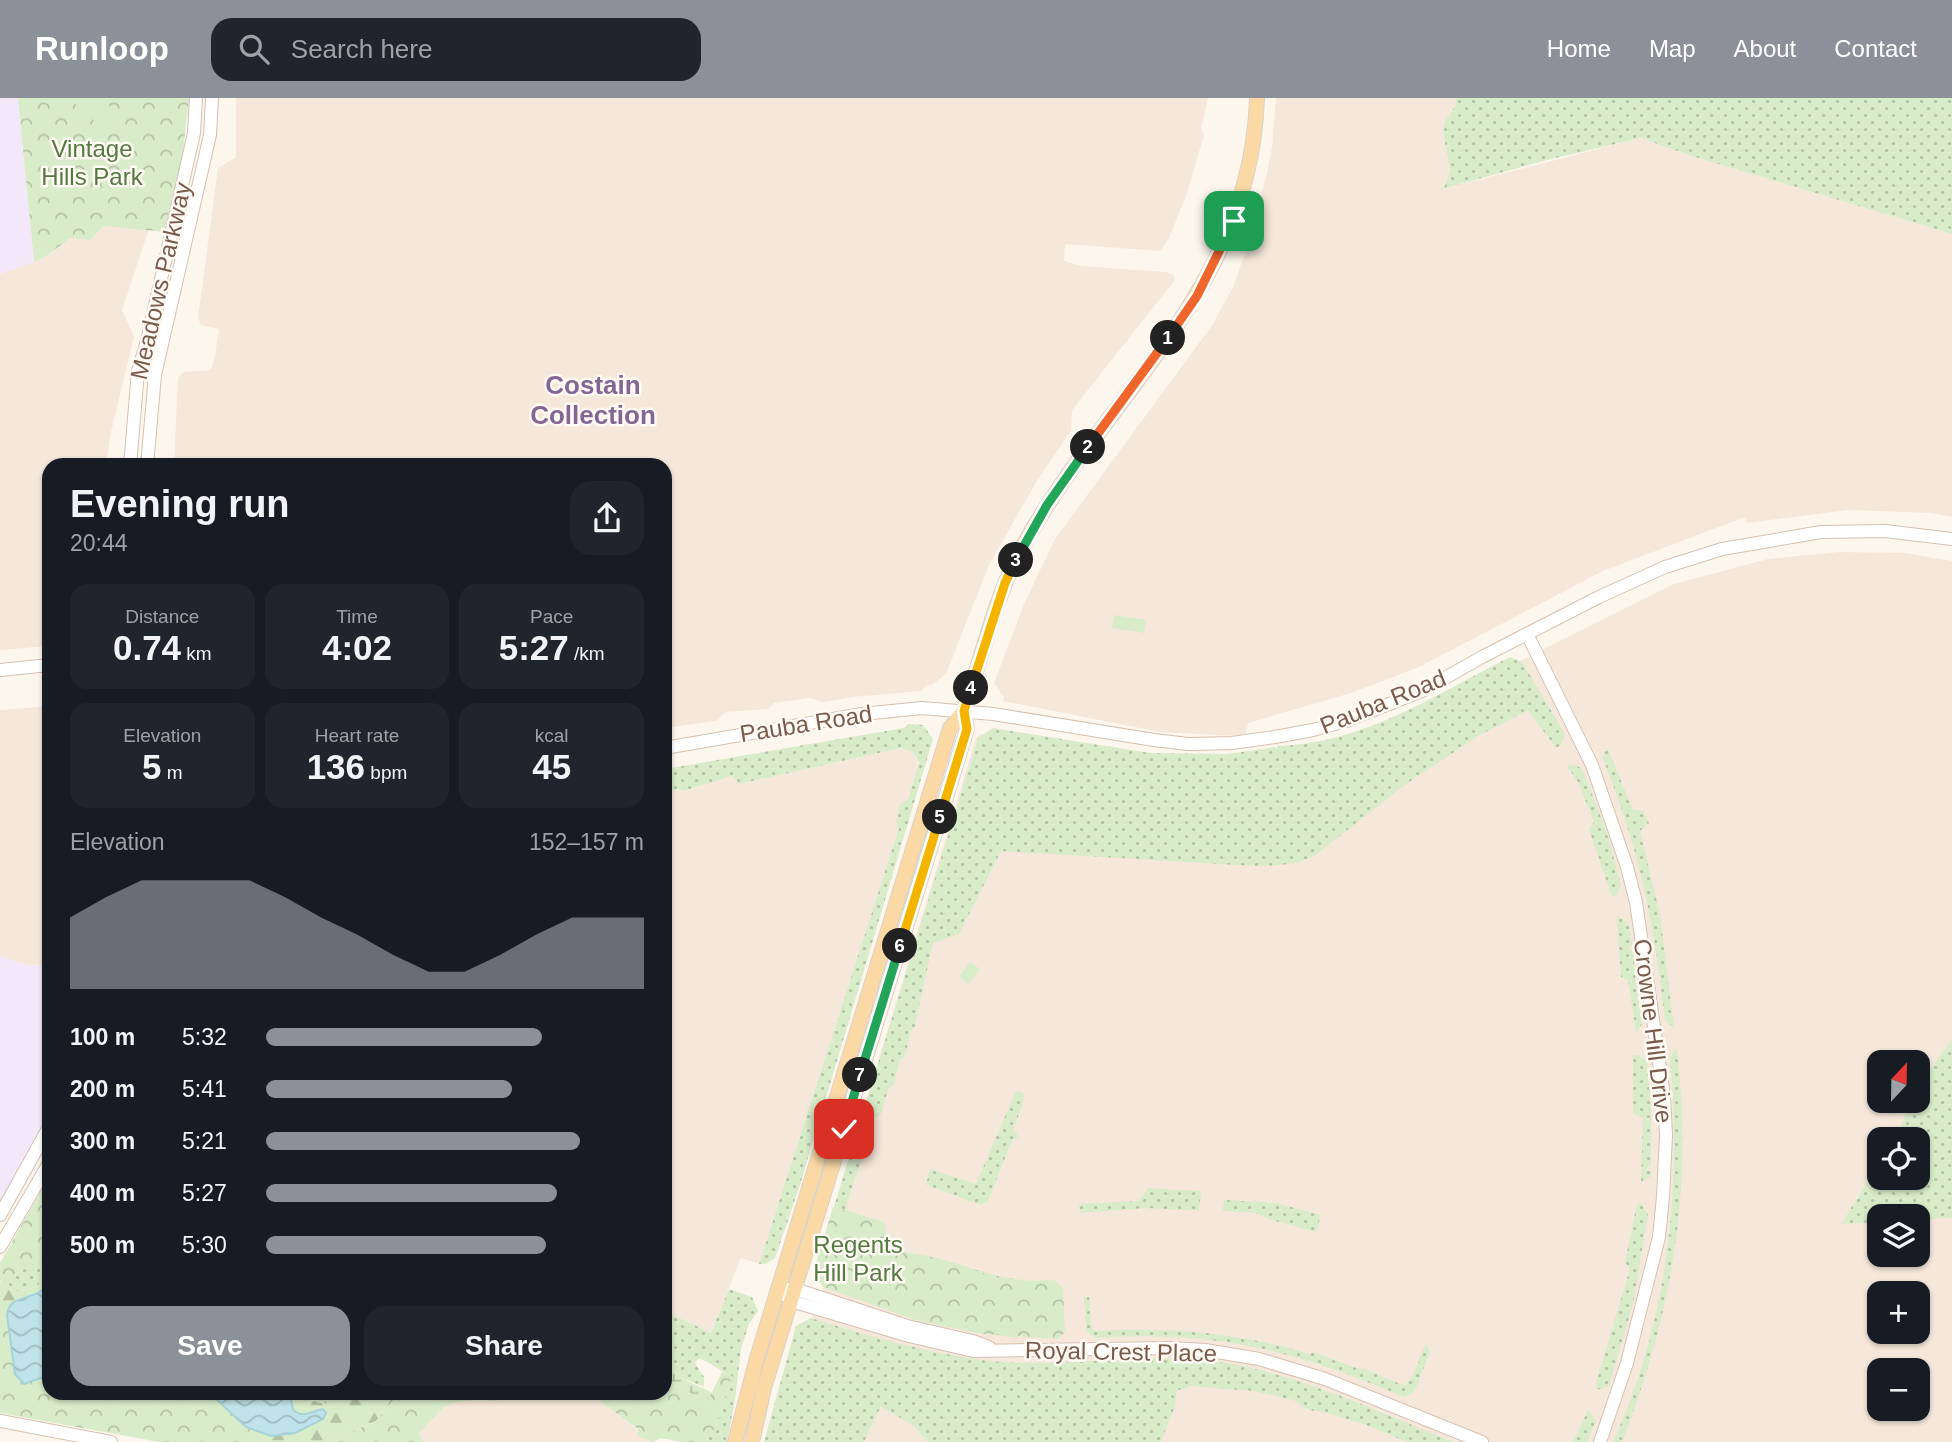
<!DOCTYPE html>
<html lang="en">
<head>
<meta charset="utf-8">
<style>
	body { margin:0; font-family:Arial,sans-serif; background:#20242c; color:#f1f3f6; height:100vh; display:flex; flex-direction:column; font-size:26px; white-space:nowrap }
	* { box-sizing:border-box; margin:0 }
	p { font-size:23px; color:#9ea1a6 }
	.icon { flex:none; width:38px; height:38px; fill:none; stroke:currentColor; stroke-width:2; stroke-linecap:round; stroke-linejoin:round }
	.map { position:relative; flex:1; overflow:hidden }
	.details { position:absolute; left:42px; top:360px; width:630px; height:942px; display:flex; flex-direction:column; background:#171b24; border-radius:21px; box-shadow:0 2px 5px #0004 }
	.details>* { flex:none }
	.needle { width:46px; rotate:22deg }
	.controls { position:absolute; left:1867px; top:952px; display:grid; gap:14px }
	.controls a { display:grid; place-items:center; width:63px; height:63px; border-radius:14px; background:#171b24; box-shadow:0 2px 5px #0004; font-size:35px }
	.pin { position:absolute; display:grid; place-items:center; width:60px; height:60px; color:#fff; margin:-30px; border-radius:14px; box-shadow:0 4px 10px #0006 }
	.km { position:absolute; width:35px; height:35px; margin:-18px; border-radius:50%; background:#222; color:#fff; font-size:19px; line-height:35px; text-align:center }
	.round { display:grid; place-items:center; flex:none; width:74px; height:74px; border-radius:21px; background:#20242c }
	.head { display:flex; align-items:center; justify-content:space-between; height:119px; padding:0 28px }
	h1 { font-size:38px; font-weight:800; line-height:52px }
	.figures { display:grid; grid-template-columns:repeat(3,1fr); gap:10px; height:119px; padding:7px 28px }
	.figures div { display:grid; align-content:center; border-radius:18px; background:#20242c; text-align:center }
	.figures b { font-size:35px; font-weight:800 }
	.figures small { font-size:19px; font-weight:400 }
	.figures p { font-size:19px }
	.chart { height:196px; padding:14px 28px }
	.chart p { display:flex; justify-content:space-between }
	.chart svg { width:100%; height:126px; margin-top:7px; fill:#8c9099; opacity:.7 }
	.primary-button { display:flex; gap:14px; margin-top:auto; padding:14px 28px }
	.primary-button a { flex:1; height:80px; border-radius:21px; background:#8c9099; color:#fff; font-size:28px; font-weight:800; line-height:80px; text-align:center }
	.primary-button a+a { background:#20242c; color:#f1f3f6 }
	ul { padding:0 28px; list-style:none; font-size:23px }
	li { display:grid; grid-template-columns:112px 84px 1fr; align-items:center; height:52px }
	li i { height:18px; border-radius:9px; background:#8c9099 }
	header { display:flex; align-items:center; gap:42px; box-sizing:border-box; height:98px; padding:0 35px; background:#8c9099; color:#fff }
	header strong { font-size:33px }
	nav { display:flex; gap:38px; margin-inline-start:auto; font-size:24px }
	.search { width:490px; height:63px; background:#20242c; display:flex; align-items:center; gap:18px; box-sizing:border-box; padding:0 24px; border-radius:21px; color:#9ea1a6; font-size:26px }
	.map>svg:first-child { display:block }
</style>
</head>
<body>
<header>
<strong>Runloop</strong>
<div class="search"><svg class="icon" aria-label="search" viewBox="0 0 24 24"><circle cx="10" cy="10" r="6"/><path d="M15 15l6 6"/></svg>Search here</div>
<nav><a>Home</a><a>Map</a><a>About</a><a>Contact</a></nav>
</header>
<div class="map">
<svg width="1952" height="1344" viewBox="0 0 1952 1344">
	<defs>
		<pattern id="grass-dots" width="8" height="8" patternUnits="userSpaceOnUse" patternTransform="scale(1.75)"><rect width="8" height="8" fill="#d8ecc9"/><path d="M2 2h.1M6 6h.1" fill="none" stroke="#b4c2a5" stroke-width="1.8" stroke-linecap="round"/></pattern>
		<pattern id="forest-firs" width="22" height="20" patternUnits="userSpaceOnUse" patternTransform="scale(1.75)"><rect width="22" height="20" fill="#d8ecc9"/><path d="M5 1l3.5 6h-7zM16 11l3.5 6h-7z" fill="#b4c2a5"/></pattern>
		<pattern id="wetland-marsh" width="20" height="14" patternUnits="userSpaceOnUse" patternTransform="scale(1.75)"><rect width="20" height="14" fill="#d8ecc9"/><path d="M1 5h8M5 5V1M11 12h8M15 12V8" fill="none" stroke="#b4c2a5"/></pattern>
		<pattern id="park-crowns" width="20" height="18" patternUnits="userSpaceOnUse" patternTransform="scale(1.75)"><rect width="20" height="18" fill="#d8ecc9"/><path d="M2 6a3 3 0 1 1 6 0M12 15a3 3 0 1 1 6 0" fill="none" stroke="#b4c2a5"/></pattern>
		<pattern id="water-waves" width="16" height="10" patternUnits="userSpaceOnUse" patternTransform="scale(1.75)"><rect width="16" height="10" fill="#bfe3e8"/><path d="M0 5q4-4 8 0t8 0" fill="none" stroke="#a0bbbe"/></pattern>
	</defs>
	<rect width="100%" height="100%" fill="#fdf6ec"/>
	<g fill="#f5e8da" fill-rule="evenodd">
		<path d="M236,0H1208L1201,31L1204,37L1187,95L1169,140L1160,153L1065,146L1064,162L1067,164L1081,168L1166,174L1173,177L1175,182L1072,312L1071,333L1038,381L989,467L946,576L933,586L925,588L922,593L853,599L823,604L810,600L774,605L768,611L726,614L716,623L665,630V368L174,367L178,280L183,274L211,272L215,257L219,231L201,227L198,220L218,70L236,59Z"/>
		<path d="M1276,0H1455L1456,7L1445,23L1443,34L1450,72L1445,88L1442,91L1641,40L1692,58L1952,136V419L1931,415L1848,412L1747,425L1745,419L1603,473L1419,569L1351,595L1248,625L1246,635L1238,638L1160,634L1003,603L1004,599L994,585L1024,506L1055,441L1213,226L1233,189L1250,141L1267,75L1272,49Z"/>
		<path d="M111,127L149,131L122,212L134,239L111,334L106,367L49,368V548L0,552V176L48,157L70,140L90,142L104,128Z"/>
		<path d="M1840,454L1905,455L1952,463V941L1918,988V964H1880V1003H1911L1895,1041H1880L1879,1065L1841,1126L1879,1124L1880,1157H1918V1122L1952,1120V1344H765L823,1190L814,1175L976,640L981,636L1110,658L1209,665L1334,646L1456,595L1674,486L1768,461ZM1880,1195H1918V1234H1880ZM1880,1272H1918V1311H1880Z"/>
		<path d="M49,608V868L25,867L0,858V612Z"/>
		<path d="M901,650L913,654L919,669L908,701L899,707L898,719L895,723L899,730L759,1166L741,1160L711,1235L665,1213V695L679,691L685,693L732,678L740,686Z"/>
		<path d="M516,1295H597L600,1296L602,1304L653,1344H423L419,1335L443,1310L452,1305L474,1302L497,1303Z"/>
	</g>
	<g fill="#f3e8fa">
		<path d="M0,0H18L34,164L0,176Z"/>
		<path d="M0,858L25,867L49,868V1013L39,1037L0,1104Z"/>
	</g>
	<g fill="url(#grass-dots)">
		<path d="M1455,0H1952V136L1692,58L1641,40L1547,62L1439,92L1445,88L1450,72L1443,34L1445,23L1456,7Z"/>
		<path d="M1510,559L1522,564L1565,636L1561,647L1556,650L1528,612L1480,637L1406,686L1313,759C1294,767 1274,768 1254,768L1001,753L959,836L933,845L914,931L911,932L905,959L900,961L894,986L888,991L882,1015L875,1019L870,1047L864,1051C859,1073 851,1089 846,1112L885,1125C885,1134 887,1143 895,1149C905,1157 920,1156 932,1159C976,1170 1001,1184 1049,1183L1048,1185C1018,1198 966,1172 934,1166C921,1164 909,1165 896,1162L889,1160L868,1137L845,1128L841,1130L835,1148L846,1161L861,1195L956,1223L1012,1231L1019,1240L978,1235L917,1222L824,1189L814,1174L978,640L993,630L1150,655L1228,656L1275,649L1277,651L1278,648C1362,646 1437,596 1510,559Z"/>
		<path d="M909,626L923,627L933,641L800,1087L775,1160L765,1166H759L899,730L895,723L898,719L899,707L908,701L919,665L913,654L901,650L739,686L732,678L684,693L679,691L665,695V671L904,630Z"/>
		<path d="M955,634L934,706L933,721L819,1096L822,1070Z"/>
		<path d="M1607,649L1633,712L1644,713L1649,725L1640,733L1660,817L1674,930L1665,923C1655,828 1639,748 1602,659Z"/>
		<path d="M1570,666L1582,670L1607,735L1621,787L1616,798L1612,799L1589,731L1594,724L1578,684L1567,668Z"/>
		<path d="M1617,819H1620L1629,826L1632,847L1630,848V852H1633L1635,878L1642,926L1636,935L1628,882L1621,879Z"/>
		<path d="M1952,941V1120L1918,1122V1118H1880L1879,1124L1841,1126L1879,1065L1880,1080H1918V1041H1895L1911,1003H1918V988Z"/>
		<path d="M1675,951H1677C1693,1092 1673,1213 1622,1344H1613C1668,1225 1682,1088 1670,959Z"/>
		<path d="M1633,957H1638L1647,963L1651,1010V1069H1648L1647,1072L1651,1073V1078L1641,1085L1643,1020L1633,1016Z"/>
		<path d="M1016,993L1023,994L1024,1002L1014,1030L1018,1039L1012,1042L988,1104L980,1107L926,1087L930,1071L976,1086Z"/>
		<path d="M1148,1090L1201,1093L1199,1113L1147,1110L1080,1115L1079,1106L1139,1103Z"/>
		<path d="M1224,1102L1276,1105L1321,1117L1316,1134L1268,1121L1256,1115L1223,1113Z"/>
		<path d="M1637,1106H1641L1648,1116L1633,1206L1609,1288L1597,1292L1596,1285L1630,1171L1625,1164Z"/>
		<path d="M49,1154V1180C31,1192 17,1200 0,1184L9,1177L27,1170Z"/>
		<path d="M729,1191L752,1199L758,1213L749,1226L741,1251L735,1302L727,1344H705L715,1330L732,1278C720,1274 711,1264 699,1260L695,1265L704,1279V1289C692,1282 673,1282 673,1266L665,1257V1213L711,1235Z"/>
		<path d="M1084,1199H1089L1092,1232L1095,1233C1168,1229 1242,1235 1310,1256L1314,1254L1359,1271L1363,1270L1405,1288L1413,1277L1426,1245L1430,1254L1414,1295L1403,1299C1295,1252 1214,1232 1095,1240L1086,1232Z"/>
		<path d="M811,1220C876,1240 956,1264 1023,1265C1089,1266 1153,1255 1219,1264C1301,1276 1377,1314 1454,1344H1407L1366,1327L1324,1314L1309,1312L1293,1302L1254,1293L1189,1288L1185,1291L1177,1292L1175,1308L1161,1344H927L915,1329L881,1308L864,1344H764L796,1228Z"/>
		<path d="M281,1295H352C320,1318 316,1295 291,1301Z"/>
		<path d="M1588,1312L1596,1323L1587,1344H1573Z"/>
	</g>
	<g fill="url(#forest-firs)">
		<path d="M49,1180V1188L34,1197L17,1201L7,1217V1221L0,1220V1184C17,1200 31,1192 49,1180Z"/>
		<path d="M352,1295H399L376,1323L329,1344H269L246,1329L271,1338L295,1335L323,1321L317,1312C308,1317 301,1318 293,1312L291,1301C315,1295 320,1318 352,1295Z"/>
	</g>
	<path fill="url(#wetland-marsh)" d="M665,1257L673,1266C673,1282 699,1286 712,1295L707,1304L677,1288L665,1290Z"/>
	<g fill="url(#park-crowns)">
		<path d="M18,0H189L183,54L166,134L104,128L90,142L70,140L48,157L34,164Z"/>
		<path d="M49,1079V1154L27,1170L0,1183V1165Z"/>
		<path d="M833,1109L885,1124C885,1134 887,1143 895,1149C905,1156 920,1156 932,1159C955,1164 977,1174 1000,1180C1018,1184 1036,1183 1054,1182L1063,1190L1065,1234L1058,1241L978,1235L917,1222L823,1189L813,1174Z"/>
		<path d="M0,1220L7,1221L12,1258L19,1283L49,1277V1295H204L215,1300L246,1329L269,1344H159L0,1315Z"/>
		<path d="M722,1274L732,1278L715,1330L705,1344H681L661,1340L653,1344L638,1338V1331L601,1304L600,1296L597,1295H665V1290L677,1288L707,1304Z"/>
		<path d="M399,1295H516L497,1303L474,1302L452,1305L443,1310L419,1335L423,1344H329L376,1323Z"/>
	</g>
	<g fill="#d8ecc9">
		<path d="M80,0H100L119,16L105,32L75,6Z"/>
		<path d="M1114,517L1146,522L1144,535L1112,530Z"/>
		<path d="M970,864L980,871L969,886L959,879Z"/>
	</g>
	<g fill="url(#water-waves)" stroke="#a5d3da" stroke-width="2">
		<path d="M49,1188V1277L24,1286L15,1276L7,1217C9,1201 20,1202 33,1197C38,1195 44,1191 49,1188Z"/>
		<path d="M204,1295H281L291,1301L293,1312C304,1321 311,1313 323,1311L326,1315L323,1321L295,1335L271,1338L246,1329L215,1300Z"/>
	</g>
	<g fill="none" stroke-linecap="round" stroke-linejoin="round">
		<g stroke="#d6c0b0" stroke-width="14">
			<g id="secondary">
				<path d="M130,368L138,273L147,243L194,35L196,0"/>
				<path d="M147,368L155,277L210,37L212,0"/>
				<path d="M1527,536L1592,667L1627,769L1636,804L1664,998L1666,1037L1663,1099L1659,1139L1627,1265L1600,1344"/>
				<path d="M0,572L49,567"/>
				<path d="M665,650L862,616L922,610L993,616L1154,642L1188,646L1232,645L1275,639L1313,632L1346,623L1422,593L1482,559L1599,499L1665,469L1722,451L1821,434L1885,433L1952,441"/>
				<path d="M0,1117L49,1029"/>
				<path d="M0,1149L49,1065"/>
				<path d="M785,1191H795L907,1228L973,1243L989,1249"/>
				<path d="M784,1196L791,1203L909,1238L973,1253L1170,1250L1205,1252L1259,1261L1325,1281L1482,1344"/>
				<path d="M0,1323L111,1344"/>
			</g>
		</g>
		<g stroke="#dad1cd" stroke-width="16">
			<g id="primary">
				<path d="M735,1344L757,1260L950,630C954,625 960,619 963,613C970,602 972,586 976,573C988,536 998,498 1015,463C1098,301 1251,198 1257,0"/>
				<path d="M752,1344L764,1290L967,631L964,613"/>
			</g>
		</g>
		<use href="#secondary" stroke="#fff" stroke-width="12"/>
		<use href="#primary" stroke="#fbd9a5" stroke-width="14"/>
	</g>
	<g fill="none" stroke-linecap="round" stroke-linejoin="round">
		<g stroke="#fff" stroke-width="14">
			<path id="split-1" d="M1168,240L1197,198L1234,123"/>
		</g>
		<g stroke="#fff" stroke-width="14">
			<path id="split-2" d="M1088,349L1168,240"/>
		</g>
		<g stroke="#fff" stroke-width="14">
			<path id="split-3" d="M1016,462L1047,407L1088,349"/>
		</g>
		<g stroke="#fff" stroke-width="14">
			<path id="split-4" d="M971,590L1005,485L1016,462"/>
		</g>
		<g stroke="#fff" stroke-width="14">
			<path id="split-5" d="M940,719L967,631L964,613L971,590"/>
		</g>
		<g stroke="#fff" stroke-width="14">
			<path id="split-6" d="M900,848L940,719"/>
		</g>
		<g stroke="#fff" stroke-width="14">
			<path id="split-7" d="M860,977L900,848"/>
		</g>
		<g stroke="#fff" stroke-width="14">
			<path id="split-8" d="M844,1031L860,977"/>
		</g>
		<use href="#split-1" stroke="#f0652b" stroke-width="9"/>
		<use href="#split-2" stroke="#f0652b" stroke-width="9"/>
		<use href="#split-3" stroke="#22a559" stroke-width="9"/>
		<use href="#split-4" stroke="#f5b400" stroke-width="9"/>
		<use href="#split-5" stroke="#f5b400" stroke-width="9"/>
		<use href="#split-6" stroke="#f5b400" stroke-width="9"/>
		<use href="#split-7" stroke="#22a559" stroke-width="9"/>
		<use href="#split-8" stroke="#22a559" stroke-width="9"/>
	</g>
	<g text-anchor="middle" stroke-width="5" stroke-linejoin="round" paint-order="stroke">
		<g font-size="24" fill="#537a41" stroke="#fffaf3">
			<text x="92" y="59">Vintage<tspan x="92" dy="28">Hills Park</tspan></text>
			<text x="858" y="1155">Regents<tspan x="858" dy="28">Hill Park</tspan></text>
		</g>
		<g font-size="24" fill="#7a5c4d" stroke="#fffaf3">
			<text transform="translate(161 183) rotate(-77)" y="8">Meadows Parkway</text>
			<text transform="translate(1383 604) rotate(-22)" y="8">Pauba Road</text>
			<text transform="translate(806 626) rotate(-9)" y="8">Pauba Road</text>
			<text transform="translate(1653 933) rotate(83)" y="8">Crowne Hill Drive</text>
			<text transform="translate(1121 1254) rotate(1)" y="8">Royal Crest Place</text>
		</g>
		<g font-size="26" font-weight="bold" fill="#846695" stroke="#fffaf3">
			<text x="593" y="296">Costain<tspan x="593" dy="30">Collection</tspan></text>
		</g>
	</g>
</svg>
<div class="controls">
<a><svg class="needle" viewBox="-14 -14 28 28"><path d="M0-13l5 13h-10z" fill="#e53935"/><path d="M0 13l5-13h-10z" fill="#9ea1a6"/></svg></a>
<a><svg class="icon" aria-label="locate" viewBox="0 0 24 24"><circle cx="12" cy="12" r="6"/><path d="M12 2v4M12 18v4M2 12h4M18 12h4"/></svg></a>
<a><svg class="icon" aria-label="layers" viewBox="0 0 24 24"><path d="M12 4l9 5-9 5-9-5zM3 14l9 5 9-5"/></svg></a>
<a>+</a>
<a>−</a>
</div>
<div class="pin" style="left:1234px;top:123px;background:#1e9e55"><svg class="icon" aria-label="arrive" viewBox="0 0 24 24"><path d="M6 21V4h12l-3 4 3 4H6"/></svg></div>
<div class="pin" style="left:844px;top:1031px;background:#d93025"><svg class="icon" aria-label="check" viewBox="0 0 24 24"><path d="M5 12l5 5 9-10"/></svg></div>
<b class="km" style="left:1168px;top:240px">1</b>
<b class="km" style="left:1088px;top:349px">2</b>
<b class="km" style="left:1016px;top:462px">3</b>
<b class="km" style="left:971px;top:590px">4</b>
<b class="km" style="left:940px;top:719px">5</b>
<b class="km" style="left:900px;top:848px">6</b>
<b class="km" style="left:860px;top:977px">7</b>
<section class="details">
<div class="head"><div><h1>Evening run</h1><p>20:44</p></div><a class="round"><svg class="icon" aria-label="share" viewBox="0 0 24 24"><path d="M12 15V3M7 8l5-5 5 5M5 13v7h14v-7"/></svg></a></div>
<div class="figures">
<div><p>Distance</p><b>0.74<small> km</small></b></div>
<div><p>Time</p><b>4:02</b></div>
<div><p>Pace</p><b>5:27<small> /km</small></b></div>
</div>
<div class="figures">
<div><p>Elevation</p><b>5<small> m</small></b></div>
<div><p>Heart rate</p><b>136<small> bpm</small></b></div>
<div><p>kcal</p><b>45</b></div>
</div>
<div class="chart"><p><span>Elevation</span>152–157 m</p>
<svg viewBox="0 0 160 44" preserveAspectRatio="none"><path d="M0 44V19L10 12L20 6L30 6L40 6L50 6L60 12L70 19L80 25L90 32L100 38L110 38L120 32L130 25L140 19L150 19L160 19V44z"/></svg>
</div>
<ul>
<li><b>100 m</b>5:32<i style="width:73%"></i></li>
<li><b>200 m</b>5:41<i style="width:65%"></i></li>
<li><b>300 m</b>5:21<i style="width:83%"></i></li>
<li><b>400 m</b>5:27<i style="width:77%"></i></li>
<li><b>500 m</b>5:30<i style="width:74%"></i></li>
</ul>
<div class="primary-button"><a>Save</a><a>Share</a></div>
</section>
</div>
</body>
</html>
